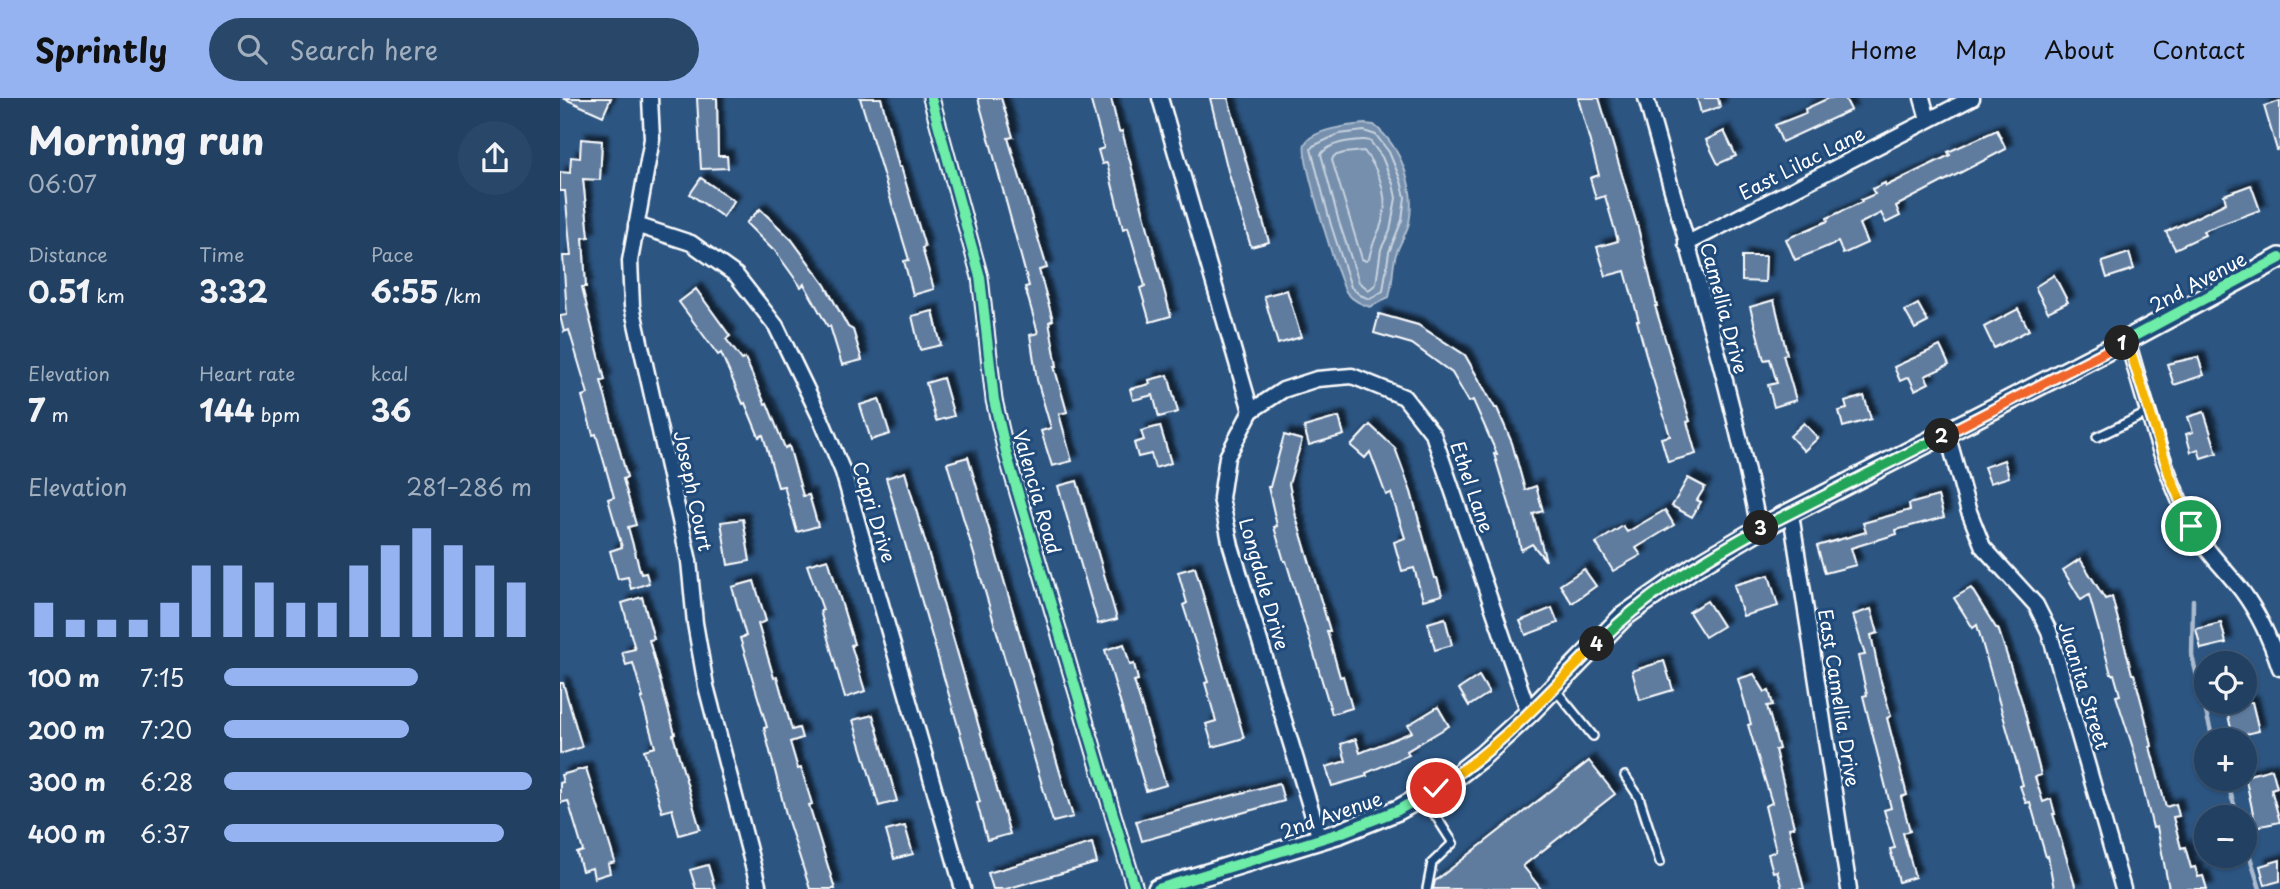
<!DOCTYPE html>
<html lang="en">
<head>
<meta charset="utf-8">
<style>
	body { margin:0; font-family:"Playpen Sans",sans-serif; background:#294768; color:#f1f3f6; height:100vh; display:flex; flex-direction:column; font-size:26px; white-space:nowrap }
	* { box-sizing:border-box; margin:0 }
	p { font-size:23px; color:#a2afbe }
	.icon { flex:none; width:38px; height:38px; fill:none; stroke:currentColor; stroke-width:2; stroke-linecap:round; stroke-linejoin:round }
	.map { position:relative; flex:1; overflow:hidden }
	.details { display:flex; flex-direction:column; background:#214062; width:560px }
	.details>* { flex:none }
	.tools { position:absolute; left:1634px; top:553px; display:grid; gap:14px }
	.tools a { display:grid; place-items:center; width:63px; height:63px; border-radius:50%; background:#214062; box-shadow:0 2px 5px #0004,0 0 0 2px #3e5977; font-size:35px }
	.pin { position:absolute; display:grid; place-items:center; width:60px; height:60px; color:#fff; margin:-30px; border:4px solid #fff; border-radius:50%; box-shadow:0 2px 7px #0007 }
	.km { position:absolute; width:35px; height:35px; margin:-18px; border-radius:50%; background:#222; color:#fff; font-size:19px; line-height:35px; text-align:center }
	.round { display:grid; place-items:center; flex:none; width:74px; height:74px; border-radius:37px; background:#294768 }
	.summary { display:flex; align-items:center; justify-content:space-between; height:119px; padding:0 28px }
	h1 { font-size:38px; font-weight:700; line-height:52px }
	.metrics { display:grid; grid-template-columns:repeat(3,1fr); gap:10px; height:119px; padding:7px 28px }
	.metrics div { display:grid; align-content:center }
	.metrics b { font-size:30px; font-weight:700 }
	.metrics small { font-size:19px; font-weight:400 }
	.metrics p { font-size:19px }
	.chart { height:196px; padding:14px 28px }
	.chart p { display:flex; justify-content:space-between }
	.chart svg { width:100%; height:126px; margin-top:7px; stroke:#95b2f1; stroke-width:6 }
	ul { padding:0 28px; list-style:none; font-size:23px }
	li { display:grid; grid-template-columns:112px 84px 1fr; align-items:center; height:52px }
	li i { height:18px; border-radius:9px; background:#95b2f1 }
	header { display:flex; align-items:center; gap:42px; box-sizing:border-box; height:98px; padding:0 35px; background:#95b2f1; color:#111 }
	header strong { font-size:33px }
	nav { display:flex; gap:38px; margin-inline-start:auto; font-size:24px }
	.search { width:490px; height:63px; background:#294768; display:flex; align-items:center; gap:18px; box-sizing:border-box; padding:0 24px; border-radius:38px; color:#a2afbe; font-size:26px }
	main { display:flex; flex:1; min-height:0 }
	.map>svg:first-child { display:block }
</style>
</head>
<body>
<header>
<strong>Sprintly</strong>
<div class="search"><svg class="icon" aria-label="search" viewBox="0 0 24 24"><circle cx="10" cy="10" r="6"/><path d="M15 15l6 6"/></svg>Search here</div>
<nav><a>Home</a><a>Map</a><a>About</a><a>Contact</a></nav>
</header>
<main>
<section class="details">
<div class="summary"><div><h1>Morning run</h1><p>06:07</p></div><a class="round"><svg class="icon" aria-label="share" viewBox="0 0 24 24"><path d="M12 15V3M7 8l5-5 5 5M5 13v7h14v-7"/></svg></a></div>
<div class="metrics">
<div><p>Distance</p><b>0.51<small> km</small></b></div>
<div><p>Time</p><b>3:32</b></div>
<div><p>Pace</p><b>6:55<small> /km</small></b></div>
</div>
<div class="metrics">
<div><p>Elevation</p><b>7<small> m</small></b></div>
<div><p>Heart rate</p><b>144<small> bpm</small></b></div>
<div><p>kcal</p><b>36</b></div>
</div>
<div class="chart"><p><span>Elevation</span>281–286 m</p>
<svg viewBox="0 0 160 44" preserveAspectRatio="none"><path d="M5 44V32M15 44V38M25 44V38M35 44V38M45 44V32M55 44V19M65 44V19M75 44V25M85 44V32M95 44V32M105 44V19M115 44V12M125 44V6M135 44V12M145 44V19M155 44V25"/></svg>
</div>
<ul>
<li><b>100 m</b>7:15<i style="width:63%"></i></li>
<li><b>200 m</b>7:20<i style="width:60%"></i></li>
<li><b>300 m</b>6:28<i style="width:100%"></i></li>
<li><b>400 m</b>6:37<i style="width:91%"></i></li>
</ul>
</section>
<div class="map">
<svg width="1720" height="791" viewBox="0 0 1720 791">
	<defs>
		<filter id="shadow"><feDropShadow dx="6" dy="-6" stdDeviation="2" flood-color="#0009"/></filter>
	</defs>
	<rect width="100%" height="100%" fill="#2c5582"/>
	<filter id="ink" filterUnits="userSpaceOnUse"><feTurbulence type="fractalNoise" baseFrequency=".0143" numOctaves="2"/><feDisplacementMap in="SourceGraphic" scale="14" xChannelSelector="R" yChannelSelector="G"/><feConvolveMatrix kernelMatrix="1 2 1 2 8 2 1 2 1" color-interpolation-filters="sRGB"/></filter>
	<g filter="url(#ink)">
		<path fill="#748fad" stroke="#acbcce" stroke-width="2" d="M804,26L814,27C842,50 856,90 849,125C846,136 840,145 836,156C832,169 833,185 829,199L810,209C801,206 794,203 787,195C779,185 740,56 745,46C751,32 790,27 804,26Z"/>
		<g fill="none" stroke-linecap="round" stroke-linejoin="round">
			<g stroke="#c7d2de" stroke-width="2">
				<path d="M804,33L816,37L829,54L841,83L845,99L842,122L829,154L823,193L810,201L800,197L791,189L771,127L751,51L753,48L779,36Z"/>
				<path d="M804,42L810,43L822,59L833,86L836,100L830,133L821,151L816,186L809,192L799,184L779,124L761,56C771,44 789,43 804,42Z"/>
				<path d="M804,53C821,75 831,104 820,130C815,141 811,149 809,161L806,163L802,161L772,62L774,58L784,55Z"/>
			</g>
			<g stroke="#acbcce" stroke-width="4.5">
				<path d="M1633,502L1632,558L1653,642"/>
				<path d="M1666,681L1678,719"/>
				<path d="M1685,743L1700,791"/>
			</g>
		</g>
		<g fill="#5e7c9f" stroke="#fff" stroke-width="2" filter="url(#shadow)">
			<path d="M3,0H51L43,18Z"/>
			<path d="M137,0H157L158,58H167L168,70L141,71Z"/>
			<path d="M300,0H321L339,69H341L365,149L362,150L374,191L353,197L344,163L349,162Z"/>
			<path d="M418,0H441L453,39L448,40L487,170L479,172L493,222L489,224L497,268H494L507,314L499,316L512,363L492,368L481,333L491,330L477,282L470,237L478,235L465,189L469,188Z"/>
			<path d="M530,0H551L559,34L562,33L611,218L590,224L580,190L585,188L568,129L563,131L547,65L542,66L538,52L544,50Z"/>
			<path d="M650,0H668L709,144L691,149L668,73Z"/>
			<path d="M1018,0H1039L1078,130L1097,208H1095L1130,323L1127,324L1136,356L1108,364L1101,340L1110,338L1088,264L1077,223H1079L1065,173L1046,178L1037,149L1058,143L1045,98L1036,101L1030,80L1039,77Z"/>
			<path d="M1137,0H1158L1160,9L1141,15Z"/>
			<path d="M1269,0H1285L1291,12L1222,44L1215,27L1246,15L1245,11Z"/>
			<path d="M1720,3V51L1717,52L1704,8Z"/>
			<path d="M1437,32L1446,51L1336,108L1340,118L1326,125L1321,115L1299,126L1307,145L1283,156L1278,144L1235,162L1226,141L1268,123L1267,120L1302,104L1301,102L1315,96L1312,91L1325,85L1326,88L1390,57L1388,54Z"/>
			<path d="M1164,33L1176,58L1158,66L1146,42Z"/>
			<path d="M21,41L42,43L40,82L23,81L29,139L23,140L26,189H22L45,282L41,283L67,379L63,381L76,427L68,429L81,476L86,475L89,485L71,491L68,479L58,481L50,453L62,449L48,401L54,399L36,336L33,337L22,298L28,296L9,232L4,234L0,218L7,217L3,158H11L5,93H0V74L10,75L11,59L20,60Z"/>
			<path d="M141,80L174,103L163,119L130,96Z"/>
			<path d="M1691,87L1700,112L1643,133L1645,137L1615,151L1606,134L1666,105L1664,97Z"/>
			<path d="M200,111L232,142L265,187L288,229L293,232L302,262L282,267L270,228L268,229L244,186L241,189L213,150L212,151L186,125Z"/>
			<path d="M1569,155L1574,171L1547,180L1542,164Z"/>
			<path d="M1182,158H1206L1205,184L1182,183Z"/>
			<path d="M1494,177L1508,204L1488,214L1475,189Z"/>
			<path d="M136,191L170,238L166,241L182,262L185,260L205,306L207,305L225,350L229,348L243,398L249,397L258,428L237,434L224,388L218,389L203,337L199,339L185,305L183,306L161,255L158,257L119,204Z"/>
			<path d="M727,192L741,239L718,246L704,198Z"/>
			<path d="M1214,202L1227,256L1223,257L1236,302L1214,309L1208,287L1217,285L1210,261L1204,262L1190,209Z"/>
			<path d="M1358,206L1368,224L1355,231L1345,213Z"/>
			<path d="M1458,211L1469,232L1434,250L1424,229Z"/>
			<path d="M373,213L381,247L360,252L352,218Z"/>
			<path d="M819,216L858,227L905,257L935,310H937L952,345L965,392L976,388L983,413L973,416L986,463L972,446L961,452L957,432L934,356H937L913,302L909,304L892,275L852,246L814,235Z"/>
			<path d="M1380,248L1389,267L1365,278L1369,285L1355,292L1349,279L1340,283L1334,269Z"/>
			<path d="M1638,259L1644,277L1614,287L1607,266Z"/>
			<path d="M608,277L618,314L599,319L593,297L573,302L570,291L590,286L589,282Z"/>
			<path d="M383,280L394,318L376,323L366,285Z"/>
			<path d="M1304,298L1311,321L1283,329L1279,313L1287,311L1285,304Z"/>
			<path d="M319,301L330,336L311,342L300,307Z"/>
			<path d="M1644,314L1657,355L1641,360L1638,351L1631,354L1626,336L1633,334L1628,319Z"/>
			<path d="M779,319L784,337L749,347L744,329Z"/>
			<path d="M1244,325L1258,340L1244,353L1230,338Z"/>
			<path d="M810,327L835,350L851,394L875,480H877L882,497L863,502L854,470L842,473L834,444L845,440L831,395L826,397L810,354L805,360L791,348Z"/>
			<path d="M600,328L611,365L595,370L591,356L578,359L574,345L584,342L581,333Z"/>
			<path d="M724,337L742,342L729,386L736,419L770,533H767L780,579L783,578L792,610L772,616L726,463H724L714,429L717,428L708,389H710Z"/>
			<path d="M408,359L513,719L493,724L387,365Z"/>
			<path d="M1444,362L1449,379L1430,385L1424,369Z"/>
			<path d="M345,374L450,736L427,742L417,705L420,704L326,380Z"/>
			<path d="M1128,380L1145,389L1137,402L1141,404L1132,419L1112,408Z"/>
			<path d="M517,383L557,521L538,526L498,388Z"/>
			<path d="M1378,398L1384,419L1336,432L1337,436L1291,450L1296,467L1265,475L1257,448L1306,434L1303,425L1350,412L1349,406Z"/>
			<path d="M1105,412L1114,427L1076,450L1081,457L1053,473L1036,445L1063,428L1067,434Z"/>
			<path d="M183,421L190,463L168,467L161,424Z"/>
			<path d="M268,461L294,546L291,547L305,593L285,600L260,513L263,512L247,467Z"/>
			<path d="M1520,461L1545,501L1552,499L1572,576H1574L1583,610L1592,648L1590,649L1606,709L1616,706L1619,718L1613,719L1621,750L1625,749L1631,770L1635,769L1638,779L1643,778L1647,791H1609L1597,729L1593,730L1574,653L1556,598L1560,597L1554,576H1551L1529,497L1521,502L1503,472Z"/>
			<path d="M635,469L684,640L653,649L646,626L656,623L645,585L648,584L623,507L627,505L618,474Z"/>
			<path d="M1024,471L1036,488L1012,505L1000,487Z"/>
			<path d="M1209,477L1218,508L1183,518L1174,487Z"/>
			<path d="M194,483L206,523L198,526L214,580L217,579L232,632L239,630L242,640L230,644L238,671L241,670L252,706L249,707L275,791H250L227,720L204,630L207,629L180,540L186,538L172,489Z"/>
			<path d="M1411,490L1436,530H1438L1462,604L1481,677L1475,679L1483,704L1491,701L1495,716H1493L1516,791H1494L1488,758L1486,759L1470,704L1466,705L1460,688L1463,687L1417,527L1413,530L1394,500Z"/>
			<path d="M82,499L94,541L89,542L115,636L113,637L140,731L119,737L112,711L102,714L84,652L95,649L81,600H83L73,565L66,567L62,554L75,551L62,505Z"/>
			<path d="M1147,503L1163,528L1145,539L1129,514Z"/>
			<path d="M992,510L998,525L966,537L960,523Z"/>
			<path d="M1311,511L1318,535L1311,537L1320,580L1331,618L1327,620L1347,697L1341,699L1350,733L1343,735L1355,779L1339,784L1330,751L1335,750L1324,712L1331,710L1303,598L1307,597L1298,558L1305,557L1293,517Z"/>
			<path d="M885,520L892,547L875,552L868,525Z"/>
			<path d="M1661,525L1666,545L1641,551L1636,531Z"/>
			<path d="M564,546L570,567L574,566L578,582L574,583L606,687L586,693L545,552Z"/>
			<path d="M1104,563L1113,592L1080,602L1072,573Z"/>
			<path d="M1194,576L1205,594L1209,593L1213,607L1207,608L1219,651L1215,652L1234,729L1229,730L1244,791H1222L1217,773L1213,774L1208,756L1216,753L1205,708L1212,705L1188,627L1191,626L1178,581Z"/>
			<path d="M919,578L929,595L909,608L899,591Z"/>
			<path d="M0,585H3L22,649L0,656Z"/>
			<path d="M1665,604H1692L1699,633L1673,639Z"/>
			<path d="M878,609L889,628L847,653L849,657L806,675L807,678L772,688L766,669L786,663L781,646L796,641L800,655L852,634L848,627Z"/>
			<path d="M313,617L337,703L319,708L293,622Z"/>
			<path d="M1029,663L1055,696L963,768L981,791H873L875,783Z"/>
			<path d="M26,670L55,764L48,766L50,775L34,780L32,770L22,773L17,755L23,753L8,703L0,705V685L3,684L1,677Z"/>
			<path d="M1712,671L1717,689L1711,691L1720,724L1696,729L1685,678Z"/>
			<path d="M719,685L724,703L582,743L576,723Z"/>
			<path d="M345,728L353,756L334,761L326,733Z"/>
			<path d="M532,745L537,765L446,791H433L428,775Z"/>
			<path d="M1720,762V783L1705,787L1700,768Z"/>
			<path d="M148,767L155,791H136L130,772Z"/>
		</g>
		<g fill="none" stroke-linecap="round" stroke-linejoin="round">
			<g stroke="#fff" stroke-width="12">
				<g id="service">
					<path d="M1537,339L1587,315"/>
					<path d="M994,590L1033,638"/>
					<path d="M1065,678L1079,699L1100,764"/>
					<path d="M863,698L893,745L872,765L867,791"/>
				</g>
			</g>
			<g stroke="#fff" stroke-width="19">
				<g id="minor">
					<path d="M90,0L92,41L70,163L72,208L129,463L135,525L146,588L199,791"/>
					<path d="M371,0L420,179L434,302L447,358L575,791"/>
					<path d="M600,0L691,313L667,359L661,400L671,448L760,741"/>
					<path d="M1086,0C1125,142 1171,286 1199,431"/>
					<path d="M1362,0L1368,21"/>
					<path d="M76,127L131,145L176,177L216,228L261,321L283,374L403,791"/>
					<path d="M1126,146L1412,0"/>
					<path d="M1567,242C1585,303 1601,367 1630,425C1641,448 1666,472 1682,493C1699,516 1711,543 1720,570"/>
					<path d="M691,313L723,292L757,281L792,278L844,299L873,336L969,615"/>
					<path d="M1387,335L1408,411L1423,449L1476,507L1489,533L1563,791"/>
					<path d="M1231,416L1289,791"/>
				</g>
			</g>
			<g stroke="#fff" stroke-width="24">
				<path id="tertiary" d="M598,791L780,735L838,712L863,698L899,676L922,658L969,615L1063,519L1133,470L1199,431L1567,242L1720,160"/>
			</g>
			<use href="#service" stroke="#1f4a7a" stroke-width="7"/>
			<use href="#minor" stroke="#1f4a7a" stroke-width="14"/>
			<use href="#tertiary" stroke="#1f4a7a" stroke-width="19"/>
			<g stroke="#1f4a7a" stroke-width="15">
				<g id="cycleway">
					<path d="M371,0L420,179L434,302L447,358L575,791"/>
					<path d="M598,791L780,735L838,712L863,698L899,676L922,658L969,615L1063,519L1133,470L1199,431L1567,242L1720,160"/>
				</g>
			</g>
			<use href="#cycleway" stroke="#6deda7" stroke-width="10"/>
		</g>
	</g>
	<g fill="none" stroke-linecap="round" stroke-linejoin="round" filter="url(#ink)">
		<g stroke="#fff" stroke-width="14">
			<path id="split-1" d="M1562,245L1567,242L1610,378L1631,428"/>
		</g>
		<g stroke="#fff" stroke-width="14">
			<path id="split-2" d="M1382,338L1562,245"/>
		</g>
		<g stroke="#fff" stroke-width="14">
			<path id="split-3" d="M1201,430L1382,338"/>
		</g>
		<g stroke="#fff" stroke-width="14">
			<path id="split-4" d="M1037,546C1084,498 1143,462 1201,430"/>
		</g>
		<g stroke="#fff" stroke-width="14">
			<path id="split-5" d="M876,690C937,653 986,597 1037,546"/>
		</g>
		<use href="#split-1" stroke="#f5b400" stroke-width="9"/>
		<use href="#split-2" stroke="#f0652b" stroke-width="9"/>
		<use href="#split-3" stroke="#22a559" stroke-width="9"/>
		<use href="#split-4" stroke="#22a559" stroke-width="9"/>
		<use href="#split-5" stroke="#f5b400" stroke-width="9"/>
	</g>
	<g text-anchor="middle" stroke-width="6" stroke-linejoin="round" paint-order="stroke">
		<g font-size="19" fill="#fff" stroke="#1f4a7a">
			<text transform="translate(1242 65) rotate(-27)" y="7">East Lilac Lane</text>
			<text transform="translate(1638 184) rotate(-28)" y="7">2nd Avenue</text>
			<text transform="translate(1164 210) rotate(75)" y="7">Camellia Drive</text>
			<text transform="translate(912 389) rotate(71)" y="7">Ethel Lane</text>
			<text transform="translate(133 393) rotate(78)" y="7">Joseph Court</text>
			<text transform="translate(477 394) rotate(74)" y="7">Valencia Road</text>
			<text transform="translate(314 414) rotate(73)" y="7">Capri Drive</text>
			<text transform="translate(704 486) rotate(74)" y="7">Longdale Drive</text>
			<text transform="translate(1524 588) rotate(73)" y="7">Juanita Street</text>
			<text transform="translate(1279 600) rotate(81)" y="7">East Camellia Drive</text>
			<text transform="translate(771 717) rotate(-19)" y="7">2nd Avenue</text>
		</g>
	</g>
</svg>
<div class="tools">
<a><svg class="icon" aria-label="locate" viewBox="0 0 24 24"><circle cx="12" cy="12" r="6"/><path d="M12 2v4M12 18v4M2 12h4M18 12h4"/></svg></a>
<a>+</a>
<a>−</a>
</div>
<div class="pin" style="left:1631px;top:428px;background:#1e9e55"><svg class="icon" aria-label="arrive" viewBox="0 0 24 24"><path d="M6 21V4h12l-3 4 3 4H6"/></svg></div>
<div class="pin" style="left:876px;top:690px;background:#d93025"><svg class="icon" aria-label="check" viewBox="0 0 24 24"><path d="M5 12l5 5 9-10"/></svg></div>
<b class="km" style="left:1562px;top:245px">1</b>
<b class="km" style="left:1382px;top:338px">2</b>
<b class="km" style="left:1201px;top:430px">3</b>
<b class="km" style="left:1037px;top:546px">4</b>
</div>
</main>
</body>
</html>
